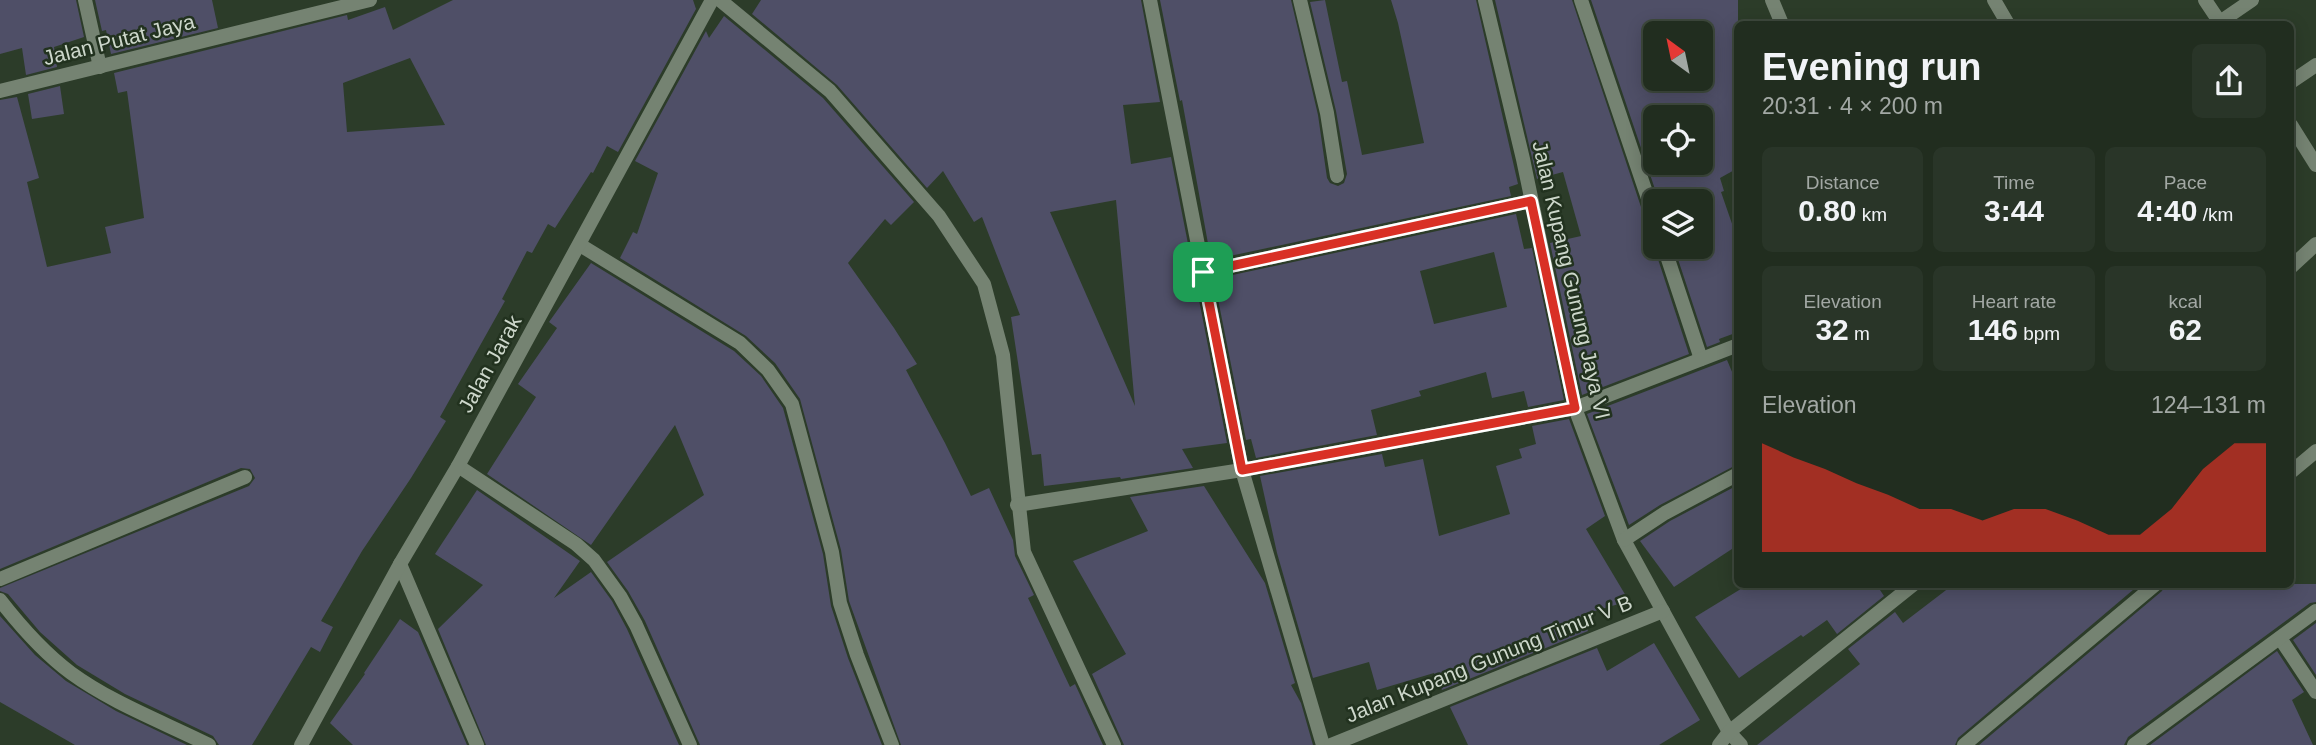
<!DOCTYPE html>
<html lang="en">
<head>
<meta charset="utf-8">
<style>
	body { margin:0; font-family:Arial,sans-serif; background:#293528; color:#f1f3f6; height:100vh; display:flex; flex-direction:column; font-size:26px; white-space:nowrap }
	* { box-sizing:border-box; margin:0 }
	p { font-size:23px; color:#a2a8a4 }
	.icon { flex:none; width:38px; height:38px; fill:none; stroke:currentColor; stroke-width:2; stroke-linecap:round; stroke-linejoin:round }
	.map { position:relative; flex:1; overflow:hidden }
	.drawer { position:absolute; left:1734px; top:21px; width:560px; height:567px; display:flex; flex-direction:column; background:#212d1f; border-radius:10px; box-shadow:0 4px 18px #0003,0 0 0 2px #3e493d }
	.drawer>* { flex:none }
	.needle { width:46px; rotate:327deg }
	.tools { position:absolute; left:1643px; top:21px; display:grid; gap:14px }
	.tools a { display:grid; place-items:center; width:70px; height:70px; border-radius:10px; background:#212d1f; box-shadow:0 4px 18px #0003,0 0 0 2px #3e493d; font-size:35px }
	.pin { position:absolute; display:grid; place-items:center; width:60px; height:60px; color:#fff; margin:-30px; border-radius:14px; box-shadow:0 4px 10px #0006 }
	.round { display:grid; place-items:center; flex:none; width:74px; height:74px; border-radius:10px; background:#293528 }
	.headline { display:flex; align-items:center; justify-content:space-between; height:119px; padding:0 28px }
	h1 { font-size:38px; font-weight:700; line-height:52px }
	.figures { display:grid; grid-template-columns:repeat(3,1fr); gap:10px; height:119px; padding:7px 28px }
	.figures div { display:grid; align-content:center; border-radius:10px; background:#293528; text-align:center }
	.figures b { font-size:30px; font-weight:700 }
	.figures small { font-size:19px; font-weight:400 }
	.figures p { font-size:19px }
	.chart { height:196px; padding:14px 28px }
	.chart p { display:flex; justify-content:space-between }
	.chart svg { width:100%; height:126px; margin-top:7px; fill:#d93025; opacity:.7 }
	.map>svg:first-child { display:block }
</style>
</head>
<body>
<div class="map">
<svg width="2316" height="745" viewBox="0 0 2316 745">
	<rect width="100%" height="100%" fill="#2c3c29"/>
	<g fill="#4f4f67" fill-rule="evenodd">
		<path d="M0,0H76L84,37L54,47L57,67L26,75L22,48L0,54Z"/>
		<path d="M95,0H212L218,28L111,54L106,30L102,31Z"/>
		<path d="M453,0H693L696,9L618,152L607,146L593,173L591,172L555,228L548,224L532,253L527,251L502,299L505,301L440,417L446,421L411,478L362,551L321,621L333,627L320,652L311,647L252,745H219L213,736L125,694L77,665L40,632L8,594L0,591V588L249,486L255,478L250,469L241,468L0,569V100L17,97L39,178L27,182L47,267L111,253L105,227L144,218L127,91L118,93L114,73L347,15L348,20L385,7L393,30ZM410,58L445,125L347,132L343,83Z"/>
		<path d="M761,0H1141L1160,102L1123,105L1131,164L1171,157L1227,443L1182,449L1193,468L1121,479L1120,477L1044,486L1041,454L1032,455L1011,317L1020,315L982,217L974,222L943,171L927,188L837,85L752,14ZM1116,200L1135,406L1050,212Z"/>
		<path d="M1160,0H1291L1318,115L1327,178L1330,183L1338,186L1344,183L1347,174L1336,111L1310,2L1325,0L1342,82L1347,81L1362,155L1424,143L1398,23L1391,0H1476L1518,184L1509,187L1511,196L1211,260L1182,100L1180,101Z"/>
		<path d="M1495,0H1572L1647,225L1656,231L1655,250L1689,354L1582,395L1550,243L1581,236L1563,172L1537,179Z"/>
		<path d="M1591,0H1738V168L1720,178L1724,191L1721,192L1738,241V332L1719,339L1720,342L1707,347L1674,247H1701V201H1659ZM1656,33H1701V79H1656ZM1656,117H1701V163H1656Z"/>
		<path d="M724,16L823,98L914,202L891,225L885,219L848,263L894,328L917,364L906,370L945,443L971,496L989,488L1013,540L1015,556L1034,595L1028,598L1070,687L1075,684L1103,745H901L849,601L841,550L800,399L775,363L746,336L620,258L633,232L637,234L658,173L635,161L706,31L709,38Z"/>
		<path d="M60,86L64,114L32,119L28,94Z"/>
		<path d="M1516,214L1524,249L1532,248L1564,400L1528,407L1524,391L1492,398L1486,372L1419,391L1421,396L1371,410L1377,435L1256,458L1251,439L1246,440L1214,279ZM1494,252L1507,307L1434,324L1420,271Z"/>
		<path d="M591,263L734,351L761,376L783,408L823,554L831,606L848,658L882,745H700L645,621L628,591L607,562L704,495L675,425L591,545L487,474L536,397L518,384L557,328L549,322Z"/>
		<path d="M1727,360L1738,386V464L1660,505L1629,525L1587,414Z"/>
		<path d="M1569,419L1605,516L1586,529L1629,601L1581,615L1588,631L1442,690L1434,673L1377,690L1369,662L1313,678L1277,553L1260,476L1382,454L1385,467L1423,459L1439,536L1510,514L1496,466L1522,458L1519,449L1536,444L1532,426Z"/>
		<path d="M1738,485V545L1674,587L1640,541L1670,521Z"/>
		<path d="M1204,486L1265,583L1295,683L1291,685L1301,703L1313,745H1124L1092,674L1126,654L1073,561L1148,531L1130,497Z"/>
		<path d="M477,490L580,561L554,598L591,572L612,601L627,629L679,745H486L438,629L483,585L435,554Z"/>
		<path d="M1749,584H1876L1884,596L1837,634L1827,620L1803,637L1801,635L1739,678L1695,617Z"/>
		<path d="M1954,584H2140L1958,738L1955,745H1757L1860,664L1848,649L1895,612L1903,623Z"/>
		<path d="M2165,584H2316V602L2310,603L2128,737L2124,745H1979L2162,591Z"/>
		<path d="M0,616L35,655L66,681L116,711L187,745H75L0,702Z"/>
		<path d="M400,619L418,632L467,745H353L330,723L365,674L364,673Z"/>
		<path d="M2316,623V675L2293,640Z"/>
		<path d="M1654,643L1700,720L1659,745H1468L1450,707L1597,648L1607,671Z"/>
		<path d="M2277,651L2304,692L2292,700L2313,745H2150Z"/>
	</g>
	<g fill="none" stroke-linecap="round" stroke-linejoin="round">
		<g stroke="#758372" stroke-width="14">
			<path d="M85,0L100,67"/>
			<path d="M720,0L830,91L939,216L984,284L1003,355L1024,552L1114,745"/>
			<path d="M1150,0L1242,470L1323,745"/>
			<path d="M1300,0L1327,113L1337,176"/>
			<path d="M1485,0L1523,159L1575,408L1624,540L1729,732L1741,745"/>
			<path d="M1581,0L1656,222"/>
			<path d="M1772,0L1782,24"/>
			<path d="M1994,0L2008,24"/>
			<path d="M2205,0L2221,24"/>
			<path d="M2217,24L2252,0"/>
			<path d="M2291,82L2316,65"/>
			<path d="M0,91L370,0"/>
			<path d="M2291,125L2316,165"/>
			<path d="M580,245L740,343L768,370L792,404L832,552L840,603L857,655L892,745"/>
			<path d="M1664,247L1701,359"/>
			<path d="M2291,267L2316,244"/>
			<path d="M1203,272L1531,201"/>
			<path d="M458,466L576,544L594,560L620,596L636,625L690,745"/>
			<path d="M2291,472L2316,451"/>
			<path d="M1017,505L1242,470L1575,408L1738,345"/>
			<path d="M1624,540L1665,513L1738,474"/>
			<path d="M400,564L477,745"/>
			<path d="M0,579L245,477"/>
			<path d="M0,600C21,627 44,653 71,673C112,703 163,722 209,745"/>
			<path d="M2280,638L2316,692"/>
			<path d="M1331,745L1663,611"/>
			<path d="M1719,745L1729,732L1914,584"/>
			<path d="M1964,745L2156,584"/>
			<path d="M2134,745L2316,611"/>
		</g>
		<path stroke="#758372" stroke-width="14" d="M301,745L400,564L458,466L712,0"/>
	</g>
	<g fill="none" stroke-linecap="round" stroke-linejoin="round">
		<g stroke="#fff" stroke-width="14">
			<path id="route" d="M1531,201L1575,408L1242,470L1203,272Z"/>
		</g>
		<use href="#route" stroke="#d93025" stroke-width="9"/>
	</g>
	<g text-anchor="middle" stroke-width="5" stroke-linejoin="round" paint-order="stroke">
		<g font-size="21" fill="#cdd7cb" stroke="#22321f">
			<text transform="translate(119 40) rotate(-14)" y="7">Jalan Putat Jaya</text>
			<text transform="translate(1571 280) rotate(77)" y="7">Jalan Kupang Gunung Jaya VI</text>
			<text transform="translate(490 364) rotate(-61)" y="7">Jalan Jarak</text>
			<text transform="translate(1489 659) rotate(-22)" y="7">Jalan Kupang Gunung Timur V B</text>
		</g>
	</g>
</svg>
<div class="tools">
<a><svg class="needle" viewBox="-14 -14 28 28"><path d="M0-13l5 13h-10z" fill="#e53935"/><path d="M0 13l5-13h-10z" fill="#a2a8a4"/></svg></a>
<a><svg class="icon" aria-label="locate" viewBox="0 0 24 24"><circle cx="12" cy="12" r="6"/><path d="M12 2v4M12 18v4M2 12h4M18 12h4"/></svg></a>
<a><svg class="icon" aria-label="layers" viewBox="0 0 24 24"><path d="M12 4l9 5-9 5-9-5zM3 14l9 5 9-5"/></svg></a>
</div>
<div class="pin" style="left:1203px;top:272px;background:#1e9e55"><svg class="icon" aria-label="arrive" viewBox="0 0 24 24"><path d="M6 21V4h12l-3 4 3 4H6"/></svg></div>
<section class="drawer">
<div class="headline"><div><h1>Evening run</h1><p>20:31 · 4 × 200 m</p></div><a class="round"><svg class="icon" aria-label="share" viewBox="0 0 24 24"><path d="M12 15V3M7 8l5-5 5 5M5 13v7h14v-7"/></svg></a></div>
<div class="figures">
<div><p>Distance</p><b>0.80<small> km</small></b></div>
<div><p>Time</p><b>3:44</b></div>
<div><p>Pace</p><b>4:40<small> /km</small></b></div>
</div>
<div class="figures">
<div><p>Elevation</p><b>32<small> m</small></b></div>
<div><p>Heart rate</p><b>146<small> bpm</small></b></div>
<div><p>kcal</p><b>62</b></div>
</div>
<div class="chart"><p><span>Elevation</span>124–131 m</p>
<svg viewBox="0 0 160 44" preserveAspectRatio="none"><path d="M0 44V6L10 11L20 15L30 20L40 24L50 29L60 29L70 33L80 29L90 29L100 33L110 38L120 38L130 29L140 15L150 6L160 6V44z"/></svg>
</div>
</section>
</div>
</body>
</html>
